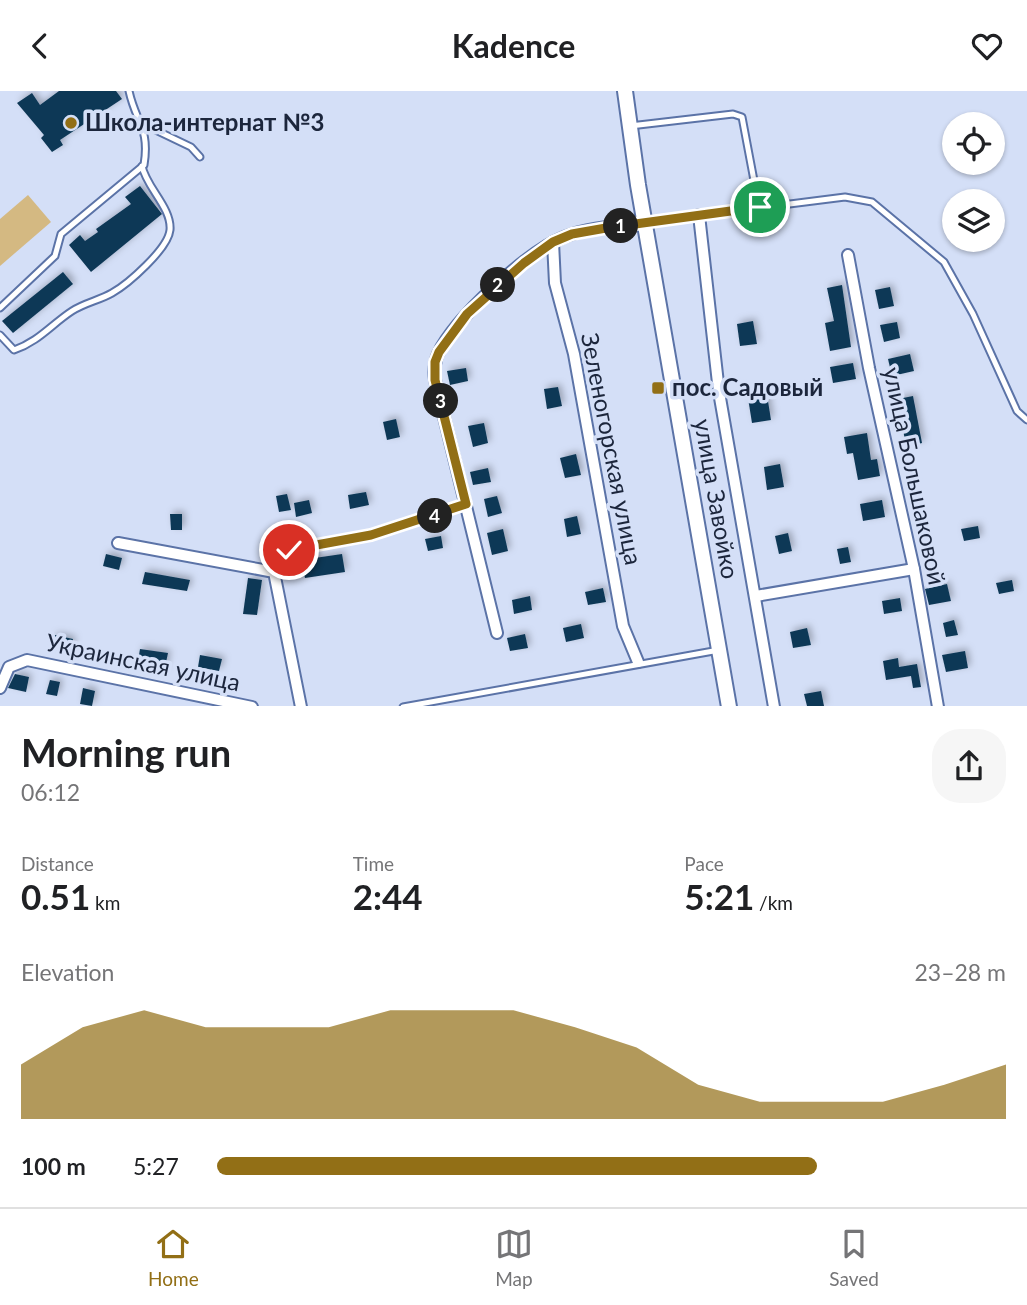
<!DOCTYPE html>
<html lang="en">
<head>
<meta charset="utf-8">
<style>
	body { margin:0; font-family:Lato,sans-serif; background:#f6f6f6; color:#202124; height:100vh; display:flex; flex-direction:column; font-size:26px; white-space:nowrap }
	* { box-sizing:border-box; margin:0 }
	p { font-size:23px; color:#757577 }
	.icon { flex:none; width:38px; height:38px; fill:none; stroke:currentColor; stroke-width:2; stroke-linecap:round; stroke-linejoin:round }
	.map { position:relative; height:615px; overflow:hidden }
	.drawer { display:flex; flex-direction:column; background:#fff; flex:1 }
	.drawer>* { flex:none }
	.tools { position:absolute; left:942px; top:21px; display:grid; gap:14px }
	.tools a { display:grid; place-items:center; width:63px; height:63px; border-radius:50%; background:#fff; box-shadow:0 2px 5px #0004; font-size:35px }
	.pin { position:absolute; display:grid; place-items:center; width:60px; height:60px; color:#fff; margin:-30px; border:4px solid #fff; border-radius:50%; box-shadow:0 2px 7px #0007 }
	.km { position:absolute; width:35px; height:35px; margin:-18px; border-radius:50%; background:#222; color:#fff; font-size:19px; line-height:35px; text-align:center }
	.round { display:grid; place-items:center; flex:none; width:74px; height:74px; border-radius:28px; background:#f6f6f6 }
	.overview { display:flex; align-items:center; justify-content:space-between; height:119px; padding:0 21px }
	h1 { font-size:38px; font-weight:700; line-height:52px }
	.figures { display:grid; grid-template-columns:repeat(3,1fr); gap:10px; height:119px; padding:7px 21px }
	.figures div { display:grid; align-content:center }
	.figures b { font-size:35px; font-weight:700 }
	.figures small { font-size:19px; font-weight:400 }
	.figures p { font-size:19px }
	.chart { height:196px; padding:14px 21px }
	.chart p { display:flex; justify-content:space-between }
	.chart svg { width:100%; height:126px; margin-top:7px; fill:#926f16; opacity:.7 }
	ul { padding:0 21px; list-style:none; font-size:23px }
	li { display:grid; grid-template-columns:112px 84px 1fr; align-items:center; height:52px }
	li i { height:18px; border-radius:9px; background:#926f16 }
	header { display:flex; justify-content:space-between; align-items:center; height:91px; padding:0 21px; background:#fff; font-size:32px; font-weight:700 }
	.menu { display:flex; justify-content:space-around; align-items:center; height:98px; border-top:2px solid #e0e0e0; background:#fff; font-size:19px; color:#757577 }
	.menu a { display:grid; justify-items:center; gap:4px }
	.menu .selected { color:#926f16 }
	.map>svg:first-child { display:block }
</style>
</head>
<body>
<header><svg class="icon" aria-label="back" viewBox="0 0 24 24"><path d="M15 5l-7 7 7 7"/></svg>Kadence<svg class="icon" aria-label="heart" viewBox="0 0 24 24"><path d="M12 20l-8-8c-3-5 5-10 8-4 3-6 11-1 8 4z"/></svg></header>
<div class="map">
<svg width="1027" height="616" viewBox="0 0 1027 616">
	<defs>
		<filter id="shadow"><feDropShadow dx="3" dy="-3" stdDeviation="3.5" flood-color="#0004"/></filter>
	</defs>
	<rect width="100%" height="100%" fill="#d4dff7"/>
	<path fill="#d4b982" d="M28,104L51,131L0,175V128Z"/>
	<g fill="#103856" filter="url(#shadow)">
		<path d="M59,0H116L122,8L60,49L63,54L52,61L41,47L44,44L17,12L32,2L40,14Z"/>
		<path d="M140,95L162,123L91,181L69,154L80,144L85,150L98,141L96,138L131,113L125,106Z"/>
		<path d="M63,181L73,193L13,242L2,230Z"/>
		<path d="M842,194L851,256L830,260L825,232L834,230L827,197Z"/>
		<path d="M890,196L894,215L879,218L875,199Z"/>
		<path d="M753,230L757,253L740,255L737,233Z"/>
		<path d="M897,231L900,247L884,251L880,234Z"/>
		<path d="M910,263L914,280L892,285L888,268Z"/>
		<path d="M853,272L856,288L833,292L830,276Z"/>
		<path d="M466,277L468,290L450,294L447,280Z"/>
		<path d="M558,296L562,315L547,318L544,298Z"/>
		<path d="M767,304L771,329L752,332L748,307Z"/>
		<path d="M913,305L922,352L906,356L898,308Z"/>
		<path d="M396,328L400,346L387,349L383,331Z"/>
		<path d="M484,332L488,352L473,356L468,335Z"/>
		<path d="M867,342L871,369L877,368L880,385L858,389L853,362L847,363L844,346Z"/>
		<path d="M576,363L581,384L565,387L560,367Z"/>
		<path d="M780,373L784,396L767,399L764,376Z"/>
		<path d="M488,377L491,391L473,394L470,381Z"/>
		<path d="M366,401L369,414L350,418L348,404Z"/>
		<path d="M287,403L291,419L279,421L276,405Z"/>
		<path d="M497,405L502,422L488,426L484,408Z"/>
		<path d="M309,409L312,422L296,426L294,412Z"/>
		<path d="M882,409L885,426L863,430L860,413Z"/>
		<path d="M170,423H182V439H171Z"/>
		<path d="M577,425L581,443L567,446L564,428Z"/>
		<path d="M978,435L980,447L964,450L961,438Z"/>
		<path d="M503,438L508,460L492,464L487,442Z"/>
		<path d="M788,442L792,460L779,463L775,445Z"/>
		<path d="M441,445L443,457L428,460L425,448Z"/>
		<path d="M848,456L851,471L840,473L837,458Z"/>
		<path d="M106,463L122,467L119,479L103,475Z"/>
		<path d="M342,463L345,481L305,487L301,469Z"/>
		<path d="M145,481L190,489L187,500L142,493Z"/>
		<path d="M248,487L262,489L257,524L243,523Z"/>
		<path d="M1012,489L1014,500L999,503L996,492Z"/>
		<path d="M947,493L951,510L929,514L925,498Z"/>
		<path d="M603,497L606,511L588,514L585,501Z"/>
		<path d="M530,505L532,519L514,523L512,509Z"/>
		<path d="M900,507L902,520L884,523L882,510Z"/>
		<path d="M954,529L958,544L946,546L943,532Z"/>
		<path d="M581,533L584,547L566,551L563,537Z"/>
		<path d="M807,537L811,554L793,557L790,541Z"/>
		<path d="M525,543L528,557L510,560L507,547Z"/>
		<path d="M55,544L73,548L70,562L52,558Z"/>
		<path d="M140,558L168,562L164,581L153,579L155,573L138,570Z"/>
		<path d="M965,560L968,577L946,581L942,564Z"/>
		<path d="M200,564L222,568L219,580L198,576Z"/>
		<path d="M898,567L899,576L917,573L921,596L913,597L911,585L886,589L883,570Z"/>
		<path d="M15,583L29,586L26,601L8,597Z"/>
		<path d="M50,589L60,591L57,605L46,603Z"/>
		<path d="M83,597L95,600L92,615L80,613Z"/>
		<path d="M821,600L824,615H807L804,603Z"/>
	</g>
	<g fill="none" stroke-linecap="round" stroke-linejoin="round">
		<g stroke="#5b73a7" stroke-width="9">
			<g id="service">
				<path d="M143,33L191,56L200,66"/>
				<path d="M630,35L733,23L742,26L759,116"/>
				<path d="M648,131L845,106L872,111L944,171L973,223L1017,320L1027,329"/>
				<path d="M0,217L55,165L61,143L144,74C150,37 136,32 129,0"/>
				<path d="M0,244L14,259C38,251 52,233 72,220C84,212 100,209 112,202C128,193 168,158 170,139C172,117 146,96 142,75"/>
				<path d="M274,481L277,472L289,459L371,444L466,413"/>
				<path d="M403,616L719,559"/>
			</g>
		</g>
		<g stroke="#5b73a7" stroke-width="14">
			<g id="minor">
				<path d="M699,124L719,301L774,616"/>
				<path d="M553,151L555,192L574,263L623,535L638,571"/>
				<path d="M848,164L869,277L914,478L938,616"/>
				<path d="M118,452L274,481L301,616"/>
				<path d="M756,505L914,478"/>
				<path d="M497,542L435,289C434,280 434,272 438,263C455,227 528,160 564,146C589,136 619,135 645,132"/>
				<path d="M0,597L9,576L27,569L252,616"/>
			</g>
		</g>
		<g stroke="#5b73a7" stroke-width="18">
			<path id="secondary" d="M625,0L638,94L729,616"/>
		</g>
		<use href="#service" stroke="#fff" stroke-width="5"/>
		<use href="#minor" stroke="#fff" stroke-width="10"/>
		<use href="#secondary" stroke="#fff" stroke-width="14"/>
	</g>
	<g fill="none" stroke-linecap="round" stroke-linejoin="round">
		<g stroke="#fff" stroke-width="14">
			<path id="route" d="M289,459L371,444L466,413L435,289V271L439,261L467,223L524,172L553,151L572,143L606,137L760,116"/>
		</g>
		<use href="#route" stroke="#926f16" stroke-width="9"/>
	</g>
	<g fill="#926f16" stroke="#d4dff7" stroke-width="2.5">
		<circle cx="71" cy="32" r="7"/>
		<rect x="651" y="290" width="14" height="14" rx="3.5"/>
	</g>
	<g text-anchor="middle" stroke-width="7" stroke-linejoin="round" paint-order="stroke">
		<g font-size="24" font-weight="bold" fill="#1c263c" stroke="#d4dff7" text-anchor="start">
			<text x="85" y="40">Школа-интернат №3</text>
			<text x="672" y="305">пос. Садовый</text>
		</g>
		<g font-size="24" fill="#1c263c" stroke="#d4dff7">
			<text transform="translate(611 358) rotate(79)" y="8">Зеленогорская улица</text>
			<text transform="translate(914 385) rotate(78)" y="8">улица Большаковой</text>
			<text transform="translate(716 408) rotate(80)" y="8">улица Завойко</text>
			<text transform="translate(143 572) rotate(12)" y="8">Украинская улица</text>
		</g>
	</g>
</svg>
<div class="tools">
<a><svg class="icon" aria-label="locate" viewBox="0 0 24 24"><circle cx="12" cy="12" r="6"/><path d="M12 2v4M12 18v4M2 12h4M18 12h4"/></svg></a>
<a><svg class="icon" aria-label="layers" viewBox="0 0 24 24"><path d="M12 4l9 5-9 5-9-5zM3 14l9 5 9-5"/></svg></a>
</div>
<div class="pin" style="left:760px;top:116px;background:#1e9e55"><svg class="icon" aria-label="arrive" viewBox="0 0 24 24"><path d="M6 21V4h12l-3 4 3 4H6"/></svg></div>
<div class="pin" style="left:289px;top:459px;background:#d93025"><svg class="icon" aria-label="check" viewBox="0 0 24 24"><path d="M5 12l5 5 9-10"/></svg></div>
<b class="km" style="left:621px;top:135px">1</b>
<b class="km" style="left:498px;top:194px">2</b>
<b class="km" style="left:441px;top:310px">3</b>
<b class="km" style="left:435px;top:425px">4</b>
</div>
<section class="drawer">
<div class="overview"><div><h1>Morning run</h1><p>06:12</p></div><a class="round"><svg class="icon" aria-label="share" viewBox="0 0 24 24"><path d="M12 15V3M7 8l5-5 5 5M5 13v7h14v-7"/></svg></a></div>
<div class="figures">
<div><p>Distance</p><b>0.51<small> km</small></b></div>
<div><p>Time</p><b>2:44</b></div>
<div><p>Pace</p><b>5:21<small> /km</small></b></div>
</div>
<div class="chart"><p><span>Elevation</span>23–28 m</p>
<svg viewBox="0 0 160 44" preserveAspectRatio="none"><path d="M0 44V25L10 12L20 6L30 12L40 12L50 12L60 6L70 6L80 6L90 12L100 19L110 32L120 38L130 38L140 38L150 32L160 25V44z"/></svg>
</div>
<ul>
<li><b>100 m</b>5:27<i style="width:76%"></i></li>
</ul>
</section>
<nav class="menu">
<a class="selected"><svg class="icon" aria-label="home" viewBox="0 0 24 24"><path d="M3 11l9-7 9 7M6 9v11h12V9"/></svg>Home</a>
<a><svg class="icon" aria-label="map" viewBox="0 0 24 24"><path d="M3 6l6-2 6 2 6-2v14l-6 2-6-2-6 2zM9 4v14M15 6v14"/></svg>Map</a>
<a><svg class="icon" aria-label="saved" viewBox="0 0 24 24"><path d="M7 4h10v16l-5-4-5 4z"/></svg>Saved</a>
</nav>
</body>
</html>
